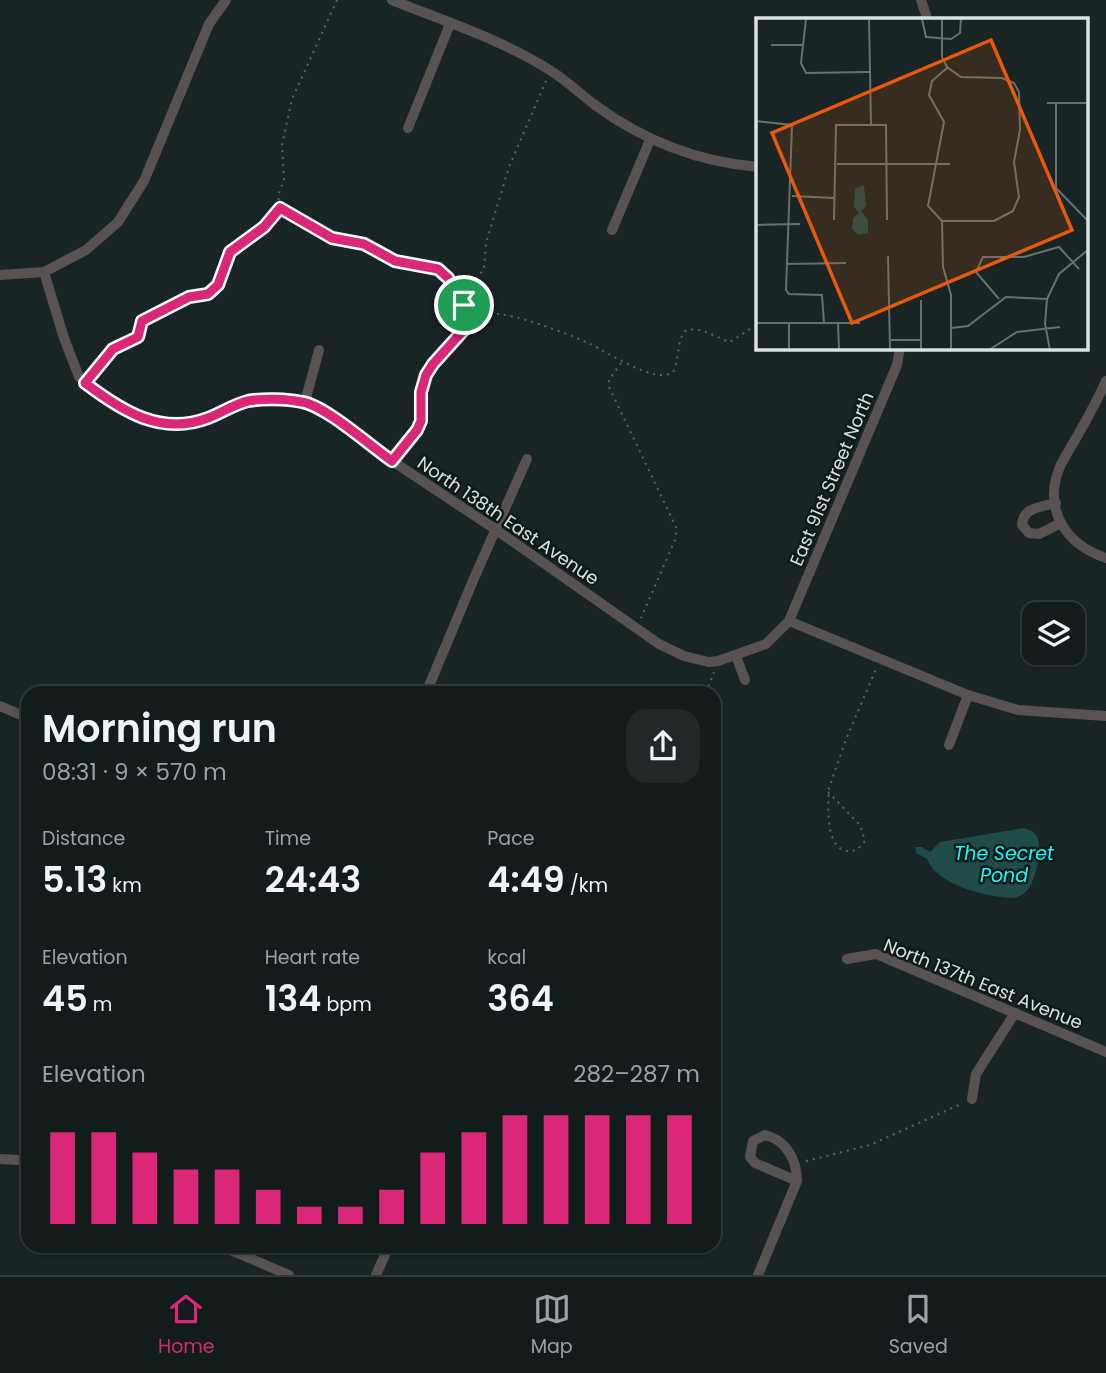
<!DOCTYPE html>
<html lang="en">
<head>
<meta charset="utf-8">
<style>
	body { margin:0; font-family:Poppins,sans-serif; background:#1f2928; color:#f1f3f6; height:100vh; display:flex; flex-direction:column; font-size:26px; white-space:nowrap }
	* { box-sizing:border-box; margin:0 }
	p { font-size:23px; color:#9ca1a3 }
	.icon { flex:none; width:38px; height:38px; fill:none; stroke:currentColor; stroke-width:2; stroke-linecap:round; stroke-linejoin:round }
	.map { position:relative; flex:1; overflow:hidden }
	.panel { position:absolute; left:21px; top:686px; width:700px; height:567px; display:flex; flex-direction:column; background:#121c1b; border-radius:21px; box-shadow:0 2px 5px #0004,0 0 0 2px #313a3a }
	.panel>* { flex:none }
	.tools { position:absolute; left:1022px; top:602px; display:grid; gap:14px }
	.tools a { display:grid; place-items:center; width:63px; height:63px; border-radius:14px; background:#121c1b; box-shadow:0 2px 5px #0004,0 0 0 2px #313a3a; font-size:35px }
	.pin { position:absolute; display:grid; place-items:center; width:60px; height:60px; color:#fff; margin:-30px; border:4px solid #fff; border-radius:50%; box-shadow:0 2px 7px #0007 }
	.round { display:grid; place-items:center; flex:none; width:74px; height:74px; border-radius:21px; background:#1f2928 }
	.summary { display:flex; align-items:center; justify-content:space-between; height:119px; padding:0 21px }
	h1 { font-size:38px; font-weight:600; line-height:52px }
	.figures { display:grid; grid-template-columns:repeat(3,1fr); gap:10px; height:119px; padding:7px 21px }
	.figures div { display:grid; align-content:center }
	.figures b { font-size:35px; font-weight:600 }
	.figures small { font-size:19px; font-weight:400 }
	.figures p { font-size:19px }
	.chart { height:196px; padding:14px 21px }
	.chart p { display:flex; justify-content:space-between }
	.chart svg { width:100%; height:126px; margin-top:7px; stroke:#db2777; stroke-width:6 }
	.tabs { display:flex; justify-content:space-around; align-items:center; height:98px; border-top:2px solid #313a3a; background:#121c1b; font-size:19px; color:#9ca1a3 }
	.tabs a { display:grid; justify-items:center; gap:4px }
	.tabs .current { color:#db2777 }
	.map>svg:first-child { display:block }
</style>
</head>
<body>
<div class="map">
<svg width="1106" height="1275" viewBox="0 0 1106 1275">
	<rect width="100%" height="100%" fill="#182524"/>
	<path fill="#1f4b48" d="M1024,828C1026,829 1033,831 1034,833C1045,842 1036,878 1029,888C1026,893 1020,896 1015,898C990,898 937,886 927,859L916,853L915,847H922L930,852L940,842Z"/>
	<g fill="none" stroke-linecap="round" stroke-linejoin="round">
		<g stroke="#596463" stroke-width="2" stroke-dasharray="2 5" stroke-linecap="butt">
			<path d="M337,0L292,99L282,145L284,180L278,196L280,208L333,238L364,244L395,261L438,269L448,278L458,291L470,323"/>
			<path d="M464,304L475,280L484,269L486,243L509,167L546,81"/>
			<path d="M621,363L609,380V387L677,529L675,540L641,618"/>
			<path d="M92,374L113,349L138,337L142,321L189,297L208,294L218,285L230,252L264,227L279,209"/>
			<path d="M399,452C406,444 419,432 421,421C423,409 419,397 423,384C430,361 468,316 493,314C511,312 572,335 590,344C608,352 655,385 673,372C680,359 676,343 685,331C700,325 716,338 730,342L758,324"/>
			<path d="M706,693L714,672"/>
			<path d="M828,792L860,825L865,841L857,850C824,859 828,809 829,788L845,742L876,669"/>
			<path d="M714,1015V1018"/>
			<path d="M806,1161L870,1145L961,1104"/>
		</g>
		<g stroke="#585252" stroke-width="10">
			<path d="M392,0C444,21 500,39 548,69C565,79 579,93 595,105C644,141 698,162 758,167"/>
			<path d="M921,0L926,15"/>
			<path d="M408,128L450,24"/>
			<path d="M612,230L650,140"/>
			<path d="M44,272L64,338L79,377L123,410L142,420L161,424L185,423L205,420L248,401L280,400L305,402L330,416L377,451L495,529L659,644L684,656L709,662L718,661L766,644L789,621L897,365L900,348"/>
			<path d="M0,275L44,272L86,250L118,222L144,181L209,24L226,0"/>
			<path d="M1106,381C1097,401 1086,421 1075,440C1070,449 1063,459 1059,469C1043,511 1067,545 1106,558"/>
			<path d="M305,402L319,350"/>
			<path d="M1056,503C1041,507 1023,507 1022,525L1029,533L1039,534L1061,523"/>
			<path d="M789,621L968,695L1018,710L1106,716"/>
			<path d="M736,656L745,680"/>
			<path d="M426,693L475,576L527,459"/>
			<path d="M0,706L28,718"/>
			<path d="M949,745L968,695"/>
			<path d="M847,959L876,954L1106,1052"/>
			<path d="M972,1099L976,1074L1015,1013"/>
			<path d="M0,1159L19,1160L28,1164"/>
			<path d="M221,1246L289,1275"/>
			<path d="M376,1275L389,1246"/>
			<path d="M758,1275L797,1181C797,1160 786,1140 765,1135L753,1141L750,1157L755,1163L797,1181"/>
		</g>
	</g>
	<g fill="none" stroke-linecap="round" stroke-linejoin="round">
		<g stroke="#fff" stroke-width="14">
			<path id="route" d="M280,208L332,238L364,244L395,261L438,269L448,278L457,291L470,323L433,364L426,375L421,392V421L417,430L392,461C370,446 326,406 302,402C287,399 264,398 248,401C235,404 221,413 208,418C161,436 122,411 85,383L113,349L138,337L142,321L189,297L208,294L218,285L230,252L264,227Z"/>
		</g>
		<use href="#route" stroke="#db2777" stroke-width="9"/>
	</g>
	<g text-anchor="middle" stroke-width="5" stroke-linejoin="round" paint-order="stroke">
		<g font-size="18" fill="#dae2e1" stroke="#0f1b1a">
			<text transform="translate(832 479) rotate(-67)" y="6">East 91st Street North</text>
			<text transform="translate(508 521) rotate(34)" y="6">North 138th East Avenue</text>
			<text transform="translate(983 984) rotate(22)" y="6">North 137th East Avenue</text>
		</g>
		<g font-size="19" font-style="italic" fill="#1afcf3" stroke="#0f1b1a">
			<text x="1004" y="860">The Secret<tspan x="1004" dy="22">Pond</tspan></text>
		</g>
	</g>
	<g transform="translate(756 18)">
		<rect width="332" height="332" fill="#182524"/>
		<path d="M108,167L110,188L105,193L112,202V215L102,217L96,211L97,200L103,195L98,189L99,171Z" fill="#1f4b48"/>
		<path fill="none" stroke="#667170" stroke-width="2" d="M50,1L45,45L50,55L113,54M113,1L115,107M166,1L170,19L195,21L204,15L205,1M186,1V39L191,49L205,59L246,60L258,65L263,74L264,112L258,144L263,179L257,193L238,203H186M15,27H46M291,85H333M300,85V170L333,204M0,103L36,107L30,272L33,276L66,277L68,305M81,146H194M36,178L79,180M78,202L80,107H130L131,202M186,203L172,188L188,104L173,77L176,63L191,50M186,203L187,249L195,277V332M0,207L44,206M132,238L134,332M30,246L90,245M243,281L220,254L227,239H268L303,229L323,251M165,282V332M0,305H104M33,305V332M82,305L83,332M195,310L212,308L250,279L291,281M135,322H164M233,332L261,314L304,309M294,332L289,306L291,281L303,256L333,231"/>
		<path fill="#e8590c" fill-opacity="0.15" stroke="#e8590c" stroke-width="3.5" d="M235,22L316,212L96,305L16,115Z"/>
		<rect width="332" height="332" fill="none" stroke="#dae2e1" stroke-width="3.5"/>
	</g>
</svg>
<div class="tools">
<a><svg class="icon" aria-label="layers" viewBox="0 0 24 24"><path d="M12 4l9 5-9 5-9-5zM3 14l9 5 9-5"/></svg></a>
</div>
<div class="pin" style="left:464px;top:305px;background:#1e9e55"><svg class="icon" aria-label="arrive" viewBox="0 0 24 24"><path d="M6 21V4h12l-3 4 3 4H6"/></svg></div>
<section class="panel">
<div class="summary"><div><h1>Morning run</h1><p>08:31 · 9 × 570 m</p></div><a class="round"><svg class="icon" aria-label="share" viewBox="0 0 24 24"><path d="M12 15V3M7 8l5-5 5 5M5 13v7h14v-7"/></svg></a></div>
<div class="figures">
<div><p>Distance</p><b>5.13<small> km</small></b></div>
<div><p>Time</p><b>24:43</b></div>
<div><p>Pace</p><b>4:49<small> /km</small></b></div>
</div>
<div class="figures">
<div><p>Elevation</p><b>45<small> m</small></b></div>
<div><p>Heart rate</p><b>134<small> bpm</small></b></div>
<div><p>kcal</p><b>364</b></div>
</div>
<div class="chart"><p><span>Elevation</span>282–287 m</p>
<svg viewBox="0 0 160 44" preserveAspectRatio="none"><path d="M5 44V12M15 44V12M25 44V19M35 44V25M45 44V25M55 44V32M65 44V38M75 44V38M85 44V32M95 44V19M105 44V12M115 44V6M125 44V6M135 44V6M145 44V6M155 44V6"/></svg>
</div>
</section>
</div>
<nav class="tabs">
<a class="current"><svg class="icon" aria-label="home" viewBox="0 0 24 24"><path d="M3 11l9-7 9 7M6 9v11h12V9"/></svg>Home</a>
<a><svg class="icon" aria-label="map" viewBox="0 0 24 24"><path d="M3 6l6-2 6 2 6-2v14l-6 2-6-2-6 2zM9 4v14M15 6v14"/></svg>Map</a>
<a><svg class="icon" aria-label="saved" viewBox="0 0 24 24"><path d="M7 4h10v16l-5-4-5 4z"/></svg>Saved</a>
</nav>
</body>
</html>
